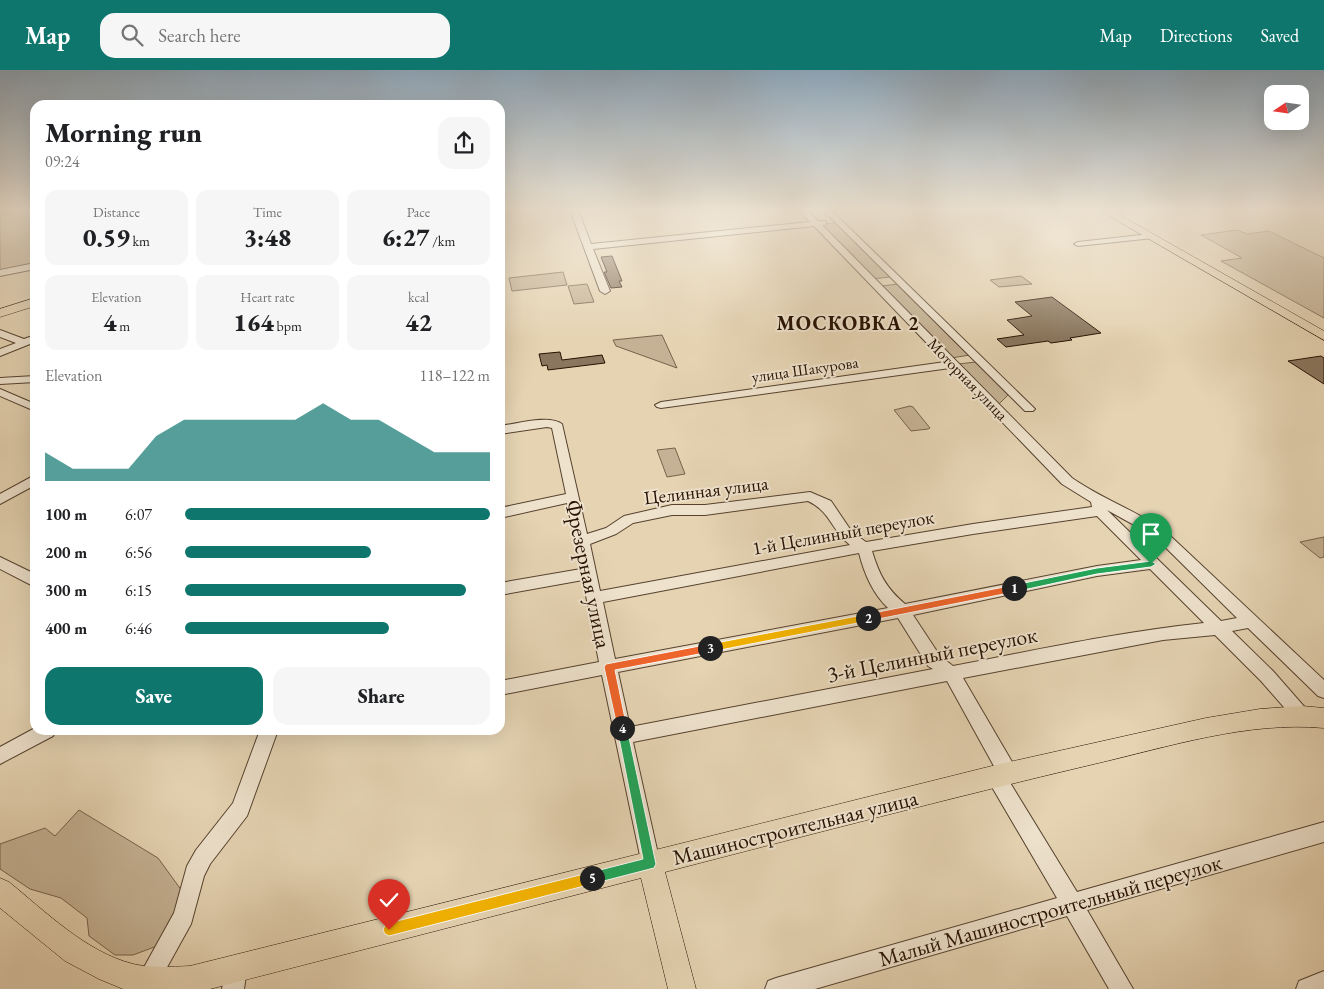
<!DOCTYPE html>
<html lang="en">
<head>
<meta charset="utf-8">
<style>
	body { margin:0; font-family:"EB Garamond",serif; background:#f6f6f6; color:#202124; height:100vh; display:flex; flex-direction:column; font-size:19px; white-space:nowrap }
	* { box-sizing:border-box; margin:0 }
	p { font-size:16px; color:#757577 }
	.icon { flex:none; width:28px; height:28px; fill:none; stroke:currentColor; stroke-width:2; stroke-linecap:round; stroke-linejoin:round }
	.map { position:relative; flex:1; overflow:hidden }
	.side { position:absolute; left:30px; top:30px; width:475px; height:635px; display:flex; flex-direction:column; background:#fff; border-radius:15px; box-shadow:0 5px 20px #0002 }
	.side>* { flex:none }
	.needle { width:32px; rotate:257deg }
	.tools { position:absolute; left:1264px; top:15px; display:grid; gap:10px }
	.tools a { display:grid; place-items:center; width:45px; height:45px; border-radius:10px; background:#fff; box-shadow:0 5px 20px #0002; font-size:25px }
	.pin { position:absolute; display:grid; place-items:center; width:42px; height:42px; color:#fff; margin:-51px -21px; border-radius:50% 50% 50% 0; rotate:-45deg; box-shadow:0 0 5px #0007 }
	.pin .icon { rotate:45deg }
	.km { position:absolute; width:25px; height:25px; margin:-12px; border-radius:50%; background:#222; color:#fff; font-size:14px; line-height:25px; text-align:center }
	.round { display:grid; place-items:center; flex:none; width:52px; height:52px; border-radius:15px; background:#f6f6f6 }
	.summary { display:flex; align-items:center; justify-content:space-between; height:85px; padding:0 15px }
	h1 { font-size:28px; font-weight:800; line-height:38px }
	.metrics { display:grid; grid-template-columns:repeat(3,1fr); gap:8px; height:85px; padding:5px 15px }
	.metrics div { display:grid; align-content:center; border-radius:12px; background:#f6f6f6; text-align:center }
	.metrics b { font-size:25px; font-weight:800 }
	.metrics small { font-size:14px; font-weight:400 }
	.metrics p { font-size:14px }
	.chart { height:140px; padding:10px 15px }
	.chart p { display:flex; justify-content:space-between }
	.chart svg { width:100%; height:90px; margin-top:5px; fill:#0f766e; opacity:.7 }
	.button { display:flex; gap:10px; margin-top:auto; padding:10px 15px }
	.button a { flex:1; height:58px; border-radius:15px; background:#0f766e; color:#fff; font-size:20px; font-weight:800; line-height:58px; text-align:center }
	.button a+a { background:#f6f6f6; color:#202124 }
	ul { padding:0 15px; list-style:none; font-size:16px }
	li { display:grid; grid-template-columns:80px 60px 1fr; align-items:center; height:38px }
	li i { height:12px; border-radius:6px; background:#0f766e }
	header { display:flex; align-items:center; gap:30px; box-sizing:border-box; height:70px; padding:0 25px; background:#0f766e; color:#fff }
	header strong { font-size:24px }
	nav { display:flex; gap:28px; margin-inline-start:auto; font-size:18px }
	.search { width:350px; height:45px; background:#f6f6f6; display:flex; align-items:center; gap:12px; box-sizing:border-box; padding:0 18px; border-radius:15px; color:#757577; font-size:19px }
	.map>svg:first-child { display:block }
</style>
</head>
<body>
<header>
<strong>Map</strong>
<div class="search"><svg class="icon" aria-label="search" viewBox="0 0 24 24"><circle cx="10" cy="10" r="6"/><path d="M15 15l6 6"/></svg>Search here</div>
<nav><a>Map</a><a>Directions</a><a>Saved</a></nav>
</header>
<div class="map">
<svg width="1324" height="919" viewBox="0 0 1324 919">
	<rect width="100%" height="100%" fill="#e5d3b2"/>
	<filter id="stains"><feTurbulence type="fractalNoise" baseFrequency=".004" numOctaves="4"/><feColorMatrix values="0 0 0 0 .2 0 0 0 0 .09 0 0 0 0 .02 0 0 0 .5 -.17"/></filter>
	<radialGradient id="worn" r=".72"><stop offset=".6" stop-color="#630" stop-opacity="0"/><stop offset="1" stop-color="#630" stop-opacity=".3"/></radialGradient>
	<g fill="#c5b294" stroke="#76624b">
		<path d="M0,140H35V195L0,201Z"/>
		<path d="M836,153L890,207L872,209L819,154Z"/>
		<path d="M1237,160L1247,164L1269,161L1324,188V248L1221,191L1242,188L1201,165Z"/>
		<path d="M563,202L567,215L512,221L509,208Z"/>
		<path d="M1021,206L1032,214L999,217L990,210Z"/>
		<path d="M587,214L594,232L574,234L568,216Z"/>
		<path d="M898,214L970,285L951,288L881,216Z"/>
		<path d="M662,265L677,298L616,276L613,270Z"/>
		<path d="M976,292L1009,324L998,335L958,294Z"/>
		<path d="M910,336L913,337L930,358L928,359L911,361L894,340Z"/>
		<path d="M675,378L685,404L667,407L657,380Z"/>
		<path d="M1324,467V487L1320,488L1300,472Z"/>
		<path d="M79,740L158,788L182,821L171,860L157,876L133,885H115L89,866L87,848L61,828L30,819L0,799V774L45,758L55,766Z"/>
	</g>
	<g fill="#8a765e" stroke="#271102">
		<path d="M612,186L622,211H619L622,217L611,218L604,202H607L601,187Z"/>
		<path d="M1052,227L1101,263L1070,268L1072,270L1051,273L1048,271L1006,277L997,269L1024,265L1007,250L1032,246L1015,232Z"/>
		<path d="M560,282L562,290L602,285L605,293L548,300L547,295L542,296L539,284Z"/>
		<path d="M1321,286L1324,288V314L1288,291Z"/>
	</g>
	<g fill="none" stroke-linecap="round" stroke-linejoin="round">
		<g stroke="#56422e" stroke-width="2">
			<g id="minor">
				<path d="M570,140H578L591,174L810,152L799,140H807L818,151H826V155H822L1072,408C1101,428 1134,440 1164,460L1324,610V628L1318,626L1248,558L1232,561L1273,601L1308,641L1311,646L1308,651L1302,654L1296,651L1261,611L1215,565L1163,570L963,608L1015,697L1017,703L1015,709L1009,711L1077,822L1324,752V772L1087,840L1133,919H1109L1067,846L815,919H765L768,911L776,908L1057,828L989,712L987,706L989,700L995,698L947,611L633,672L660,793L657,800L650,803L643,800L602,605L500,625V611L599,592L583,510L500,525V513L581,499L567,433L500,448V438L566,424L552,358L547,357L500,364V356C516,354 549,344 562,354L587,464L606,458L624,446L672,435H705L810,422L831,431L852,462L866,472L973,454L1092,437L1091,432L1062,414L950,298L661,338L657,337L655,335L661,332L945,292L814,156L593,179L610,221L605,224L600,221ZM808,431C831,442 831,460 850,475L600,521L590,474L616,464L633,453L672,445H705ZM1107,440L1154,466L1237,548L1221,551ZM1097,446L1141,490L1097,496L905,534C886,518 879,504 872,481L973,464ZM859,483C864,503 873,524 888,538L615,589L603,532ZM1150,499L1204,553C1119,562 1036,580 953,596L940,586L913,545L1097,506ZM898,548L928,596L933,599L630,657L618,602Z"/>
				<path d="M823,140H831L1033,337L1035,339L1033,341H1025Z"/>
				<path d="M1150,164L1154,166L1153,168L1078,176L1074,174L1078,172Z"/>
				<path d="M35,193V199L0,206V200Z"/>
				<path d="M0,260L24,269L35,265V272L0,286V279L16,273L0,267Z"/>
				<path d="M35,306V312L0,314V308Z"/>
				<path d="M0,319L35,334V341L0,326Z"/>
				<path d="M35,405V415L0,434V424Z"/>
				<path d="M0,487L35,504V517L0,499Z"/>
				<path d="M35,658V660H56L53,666L0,694V677Z"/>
				<path d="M260,660H278L247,746L210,794L204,806L191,854L155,919H132L174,843L187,796L196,780L233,733Z"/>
				<path d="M236,888L244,891L247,899L244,919H222L228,891Z"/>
				<path d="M1324,901V919H1296L1299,911Z"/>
			</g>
		</g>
		<g stroke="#271102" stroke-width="1">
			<g id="major">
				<path d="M1099,140H1111L1324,261V270Z"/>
				<path d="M35,228V236L0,247V239Z"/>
				<path d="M1302,636L1324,638V658C1247,651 1168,677 1094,694C950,728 808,765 665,802L696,919H668L641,808L210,919H123L99,909L65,891L0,838V808L9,812C46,842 86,882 133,894C151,898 171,897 190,896L996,695L1206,648L1260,639Z"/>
			</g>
		</g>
		<use href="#minor" fill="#eee2cd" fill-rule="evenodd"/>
		<use href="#major" fill="#e5d3b2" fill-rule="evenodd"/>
	</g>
	<linearGradient id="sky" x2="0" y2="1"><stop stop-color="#8da6ba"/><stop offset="0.52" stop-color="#f3ebdc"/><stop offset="1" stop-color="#f3ebdc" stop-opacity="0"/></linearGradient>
	<rect width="1324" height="268" fill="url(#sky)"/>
	<path fill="#22a559" stroke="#fff" d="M1151,491L1156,494L1151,497L1097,504L1014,522L1009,518L1014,515L1097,498Z"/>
	<path fill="#f0652b" stroke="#fff" d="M1014,515L1018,518L1014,522L868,551L863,548L868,544Z"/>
	<path fill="#f5b400" stroke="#fff" d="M868,544L872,548L868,551L710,582L706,578L710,574Z"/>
	<path fill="#f0652b" stroke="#fff" d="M710,574L715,578L710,582L615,600L627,658L626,661H618L604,597L606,594Z"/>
	<path fill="#22a559" stroke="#fff" d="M622,653L627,658L656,794L654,798L650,799L592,814L588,812L586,808L588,803L643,789L617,658Z"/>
	<path fill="#f5b400" stroke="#fff" d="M592,802L596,803L598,808L596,812L592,814L389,866L385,864L383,860L385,855L389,853Z"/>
	<g text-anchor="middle" stroke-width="4" stroke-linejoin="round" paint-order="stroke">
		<g font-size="16" fill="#271102" stroke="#eee2cd">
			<text transform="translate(805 299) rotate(-8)" y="6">улица Шакурова</text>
			<text transform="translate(968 309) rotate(46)" y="6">Моторная улица</text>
		</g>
		<g font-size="19" fill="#271102" stroke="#eee2cd">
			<text transform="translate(706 420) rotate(-7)" y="7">Целинная улица</text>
			<text transform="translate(843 462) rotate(-10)" y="7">1-й Целинный переулок</text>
		</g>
		<g font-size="20" font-weight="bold" letter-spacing="1" fill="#271102" stroke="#eee2cd">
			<text x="848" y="260">МОСКОВКА 2</text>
		</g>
		<g font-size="22" fill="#271102" stroke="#eee2cd">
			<text transform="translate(589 504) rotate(78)" y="8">Фрезерная улица</text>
			<text transform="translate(932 584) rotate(-11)" y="8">3-й Целинный переулок</text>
			<text transform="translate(795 757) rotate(-14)" y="8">Машиностроительная улица</text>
			<text transform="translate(1050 840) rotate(-16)" y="8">Малый Машиностроительный переулок</text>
		</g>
	</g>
	<rect width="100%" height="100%" filter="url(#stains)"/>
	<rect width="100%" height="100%" fill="url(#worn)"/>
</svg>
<div class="tools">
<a><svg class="needle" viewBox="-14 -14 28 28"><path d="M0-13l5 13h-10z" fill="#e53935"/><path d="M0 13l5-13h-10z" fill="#757577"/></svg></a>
</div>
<div class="pin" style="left:1151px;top:494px;background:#1e9e55"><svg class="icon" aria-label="arrive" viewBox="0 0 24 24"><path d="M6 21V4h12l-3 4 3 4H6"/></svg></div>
<div class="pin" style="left:389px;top:860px;background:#d93025"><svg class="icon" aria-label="check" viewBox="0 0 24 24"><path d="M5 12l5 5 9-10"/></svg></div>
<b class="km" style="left:1014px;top:518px">1</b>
<b class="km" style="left:868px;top:548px">2</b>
<b class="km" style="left:710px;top:578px">3</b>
<b class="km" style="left:622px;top:658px">4</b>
<b class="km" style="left:592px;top:808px">5</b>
<section class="side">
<div class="summary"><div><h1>Morning run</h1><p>09:24</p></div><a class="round"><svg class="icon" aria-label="share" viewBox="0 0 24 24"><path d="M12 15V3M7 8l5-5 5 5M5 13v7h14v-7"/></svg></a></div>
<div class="metrics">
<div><p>Distance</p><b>0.59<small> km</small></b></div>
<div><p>Time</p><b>3:48</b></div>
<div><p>Pace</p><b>6:27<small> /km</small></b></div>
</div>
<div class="metrics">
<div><p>Elevation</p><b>4<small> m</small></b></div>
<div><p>Heart rate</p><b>164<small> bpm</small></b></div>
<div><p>kcal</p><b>42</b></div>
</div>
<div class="chart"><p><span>Elevation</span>118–122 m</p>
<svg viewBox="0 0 160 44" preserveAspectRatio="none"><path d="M0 44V30L10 38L20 38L30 38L40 22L50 14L60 14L70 14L80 14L90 14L100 6L110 14L120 14L130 22L140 30L150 30L160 30V44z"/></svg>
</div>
<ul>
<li><b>100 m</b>6:07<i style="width:100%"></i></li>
<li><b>200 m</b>6:56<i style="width:61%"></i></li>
<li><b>300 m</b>6:15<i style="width:92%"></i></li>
<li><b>400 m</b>6:46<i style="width:67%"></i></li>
</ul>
<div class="button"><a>Save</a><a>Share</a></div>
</section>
</div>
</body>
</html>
